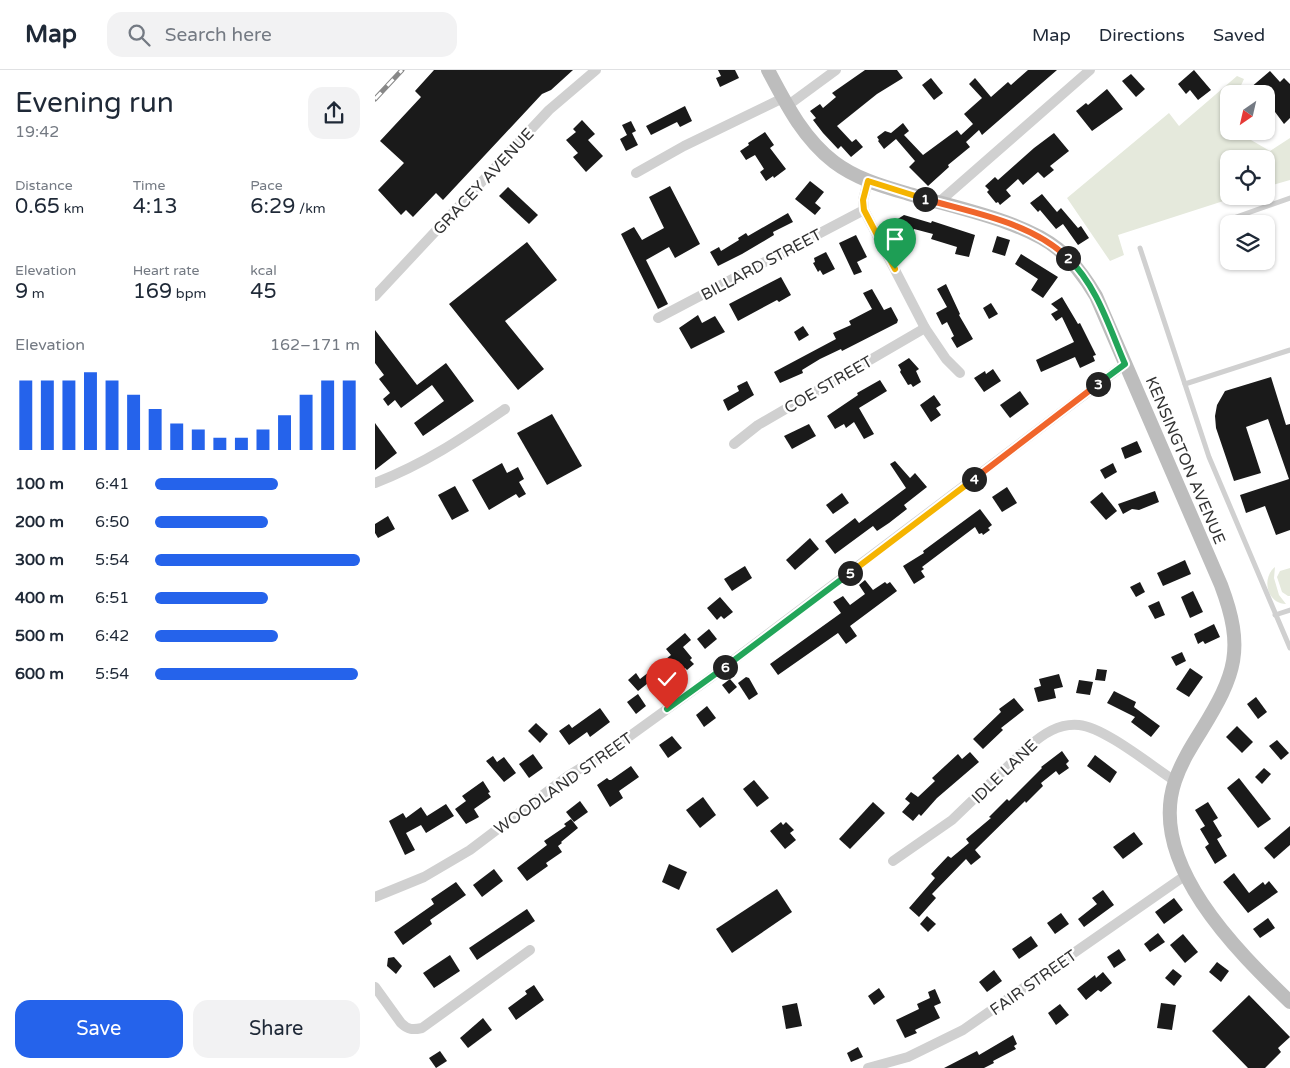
<!DOCTYPE html>
<html lang="en">
<head>
<meta charset="utf-8">
<style>
	body { margin:0; font-family:"Varela Round",sans-serif; background:#f2f2f3; color:#1f2937; height:100vh; display:flex; flex-direction:column; font-size:19px; white-space:nowrap }
	* { box-sizing:border-box; margin:0 }
	p { font-size:16px; color:#747a83 }
	.icon { flex:none; width:28px; height:28px; fill:none; stroke:currentColor; stroke-width:2; stroke-linecap:round; stroke-linejoin:round }
	.map { position:relative; flex:1; overflow:hidden }
	.side { display:flex; flex-direction:column; background:#fff; width:375px }
	.side>* { flex:none }
	.needle { width:32px; rotate:214deg }
	.controls { position:absolute; left:845px; top:15px; display:grid; gap:10px }
	.controls a { display:grid; place-items:center; width:55px; height:55px; border-radius:10px; background:#fff; box-shadow:0 1px 4px #0004; font-size:25px }
	.pin { position:absolute; display:grid; place-items:center; width:42px; height:42px; color:#fff; margin:-51px -21px; border-radius:50% 50% 50% 0; rotate:-45deg; box-shadow:0 0 5px #0007 }
	.pin .icon { rotate:45deg }
	.km { position:absolute; width:25px; height:25px; margin:-12px; border-radius:50%; background:#222; color:#fff; font-size:14px; line-height:25px; text-align:center }
	.round { display:grid; place-items:center; flex:none; width:52px; height:52px; border-radius:15px; background:#f2f2f3 }
	.headline { display:flex; align-items:center; justify-content:space-between; height:85px; padding:0 15px }
	h1 { font-size:28px; font-weight:600; line-height:38px }
	.metrics { display:grid; grid-template-columns:repeat(3,1fr); gap:8px; height:85px; padding:5px 15px }
	.metrics div { display:grid; align-content:center }
	.metrics b { font-size:21px; font-weight:600 }
	.metrics small { font-size:14px; font-weight:400 }
	.metrics p { font-size:14px }
	.chart { height:140px; padding:10px 15px }
	.chart p { display:flex; justify-content:space-between }
	.chart svg { width:100%; height:90px; margin-top:5px; stroke:#2563eb; stroke-width:6 }
	.action { display:flex; gap:10px; margin-top:auto; padding:10px 15px }
	.action a { flex:1; height:58px; border-radius:15px; background:#2563eb; color:#fff; font-size:20px; font-weight:600; line-height:58px; text-align:center }
	.action a+a { background:#f2f2f3; color:#1f2937 }
	ul { padding:0 15px; list-style:none; font-size:16px }
	li { display:grid; grid-template-columns:80px 60px 1fr; align-items:center; height:38px }
	li i { height:12px; border-radius:6px; background:#2563eb }
	header { display:flex; align-items:center; gap:30px; box-sizing:border-box; height:70px; padding:0 25px; background:#fff; border-bottom:1px solid #e0e1e3 }
	header strong { font-size:24px }
	nav { display:flex; gap:28px; margin-inline-start:auto; font-size:18px }
	.search { width:350px; height:45px; background:#f2f2f3; display:flex; align-items:center; gap:12px; box-sizing:border-box; padding:0 18px; border-radius:15px; color:#747a83; font-size:19px }
	main { display:flex; flex:1; min-height:0 }
	.map>svg:first-child { display:block }
</style>
</head>
<body>
<header>
<strong>Map</strong>
<div class="search"><svg class="icon" aria-label="search" viewBox="0 0 24 24"><circle cx="10" cy="10" r="6"/><path d="M15 15l6 6"/></svg>Search here</div>
<nav><a>Map</a><a>Directions</a><a>Saved</a></nav>
</header>
<main>
<section class="side">
<div class="headline"><div><h1>Evening run</h1><p>19:42</p></div><a class="round"><svg class="icon" aria-label="share" viewBox="0 0 24 24"><path d="M12 15V3M7 8l5-5 5 5M5 13v7h14v-7"/></svg></a></div>
<div class="metrics">
<div><p>Distance</p><b>0.65<small> km</small></b></div>
<div><p>Time</p><b>4:13</b></div>
<div><p>Pace</p><b>6:29<small> /km</small></b></div>
</div>
<div class="metrics">
<div><p>Elevation</p><b>9<small> m</small></b></div>
<div><p>Heart rate</p><b>169<small> bpm</small></b></div>
<div><p>kcal</p><b>45</b></div>
</div>
<div class="chart"><p><span>Elevation</span>162–171 m</p>
<svg viewBox="0 0 160 44" preserveAspectRatio="none"><path d="M5 44V10M15 44V10M25 44V10M35 44V6M45 44V10M55 44V17M65 44V24M75 44V31M85 44V34M95 44V38M105 44V38M115 44V34M125 44V27M135 44V17M145 44V10M155 44V10"/></svg>
</div>
<ul>
<li><b>100 m</b>6:41<i style="width:60%"></i></li>
<li><b>200 m</b>6:50<i style="width:55%"></i></li>
<li><b>300 m</b>5:54<i style="width:100%"></i></li>
<li><b>400 m</b>6:51<i style="width:55%"></i></li>
<li><b>500 m</b>6:42<i style="width:60%"></i></li>
<li><b>600 m</b>5:54<i style="width:99%"></i></li>
</ul>
<div class="action"><a>Save</a><a>Share</a></div>
</section>
<div class="map">
<svg width="915" height="998" viewBox="0 0 915 998">
	<rect width="100%" height="100%" fill="#fff"/>
	<g fill="#e5e9dc">
		<path d="M862,6L869,9L862,24H854V61H878L876,70L895,81L915,68V110L891,117V89H854V126H864L743,165L749,185L735,191L692,128L794,43L804,56Z"/>
		<path d="M900,497L899,508L904,525L911,534C892,534 886,508 900,497Z"/>
		<path d="M915,498V526H913L907,522L902,507L905,501Z"/>
	</g>
	<g fill="#1a1a1a">
		<path d="M59,0H198L176,20L167,24L68,130L61,123L38,147L31,140L26,145L3,120L29,93L5,71L46,27L40,21Z"/>
		<path d="M343,0H360L364,8L345,17L341,8L346,6Z"/>
		<path d="M490,0H522L528,8L502,24L462,56L477,72L481,69L488,77L476,87L466,76L463,79L448,63L438,50L441,48L435,41L445,34L448,38L461,27L457,23Z"/>
		<path d="M653,0H682L607,65L604,60L591,72L595,77L573,95L574,97L553,116L534,97L540,91L521,69L509,79L503,71L504,70L502,67L510,61L516,63L528,53L534,61L529,65L548,85L582,60L586,65L598,54L589,44L607,28L594,14L600,8L616,27L633,12L636,15Z"/>
		<path d="M819,0L836,20L823,30L815,20L811,24L803,14Z"/>
		<path d="M895,1L905,12L909,8L915,14V48L909,54L891,30V24H868Z"/>
		<path d="M756,4L770,19L761,27L747,11Z"/>
		<path d="M556,8L568,23L559,30L547,15Z"/>
		<path d="M732,19L748,39L717,61L701,41L711,33L713,35Z"/>
		<path d="M310,36L317,51L305,57L302,52L276,65L271,56Z"/>
		<path d="M207,50L220,64L213,70L228,86L211,102L198,87L203,83L191,70L201,62L198,59Z"/>
		<path d="M256,51L261,61L257,63L263,75L251,81L245,69L252,65L247,55Z"/>
		<path d="M390,62L399,75L395,78L411,99L399,108L398,106L391,111L385,102L389,99L380,85L371,90L365,81L374,75L373,73Z"/>
		<path d="M679,63L694,81L675,96L679,100L669,108L663,102L648,115L643,109L631,120L636,126L625,135L623,132L621,133L612,122L614,120L610,116L620,107L623,110L659,78Z"/>
		<path d="M435,111L449,122L440,133L446,138L440,145L420,129Z"/>
		<path d="M295,116L325,174L300,188L294,177L271,190L293,234L283,239L246,164L259,157L267,170L289,158L274,127Z"/>
		<path d="M133,117L163,145L154,154L124,126Z"/>
		<path d="M667,124L682,142L686,138L703,158L706,156L714,168L703,175L688,154L681,159L665,140L663,142L655,133Z"/>
		<path d="M413,143L418,152L398,162L399,165L367,184L343,196L335,182L344,177L346,181L364,170L363,168L371,163L373,166Z"/>
		<path d="M529,145L556,153L557,151L600,165L594,187L580,184L582,177L556,169L558,164L539,159L537,164L529,162L522,166L515,154Z"/>
		<path d="M481,165L492,187L482,192L487,202L479,205L464,173Z"/>
		<path d="M622,166L635,170L630,186L617,182Z"/>
		<path d="M152,172L182,210L130,251L169,299L143,320L74,234Z"/>
		<path d="M451,182L460,199L448,205L445,200L443,202L438,193L440,192L439,188Z"/>
		<path d="M646,184L683,207L668,228L656,220L663,209L640,194Z"/>
		<path d="M406,207L416,225L404,232L402,230L363,251L354,234Z"/>
		<path d="M571,214L585,244L584,245L598,269L582,278L576,268L579,266L572,252L567,255L561,243L572,237L562,219Z"/>
		<path d="M497,219L509,240L516,237L523,250L522,253L467,281L466,279L445,289L427,300L428,303L405,313L399,302L461,269L458,263L476,255L474,251L497,239L488,223Z"/>
		<path d="M687,227L703,254L705,253L721,285L718,286L720,291L705,298L700,287L666,302L661,290L699,272L687,247L681,251L676,244L683,240L676,234Z"/>
		<path d="M616,233L623,244L614,249L608,238Z"/>
		<path d="M323,245L327,253L340,246L350,262L316,279L304,258Z"/>
		<path d="M428,256L434,265L424,271L419,262Z"/>
		<path d="M0,260L42,315L71,293L99,331L48,366L39,353L69,331L57,315L26,338L20,330L13,336L8,329L15,323L4,309L9,305L0,293Z"/>
		<path d="M534,288L544,299L541,301L546,312L538,317L536,314L533,315L525,302L526,300L523,295Z"/>
		<path d="M618,299L626,311L609,322L599,308L610,301L611,304Z"/>
		<path d="M896,307L911,355L915,354V460L901,465L890,436L871,443L865,425L914,409L893,349L871,357L886,403L859,411L841,358L840,346L842,335L850,321Z"/>
		<path d="M505,310L512,321L484,338L499,364L489,369L479,352L471,358L469,354L460,359L452,346L483,325L482,323Z"/>
		<path d="M372,311L379,325L353,341L348,330L364,321L362,316Z"/>
		<path d="M645,321L654,334L635,348L625,335Z"/>
		<path d="M559,325L566,335L561,338L566,345L556,352L545,335Z"/>
		<path d="M177,344L207,396L172,415L142,363Z"/>
		<path d="M0,353L22,383L0,400Z"/>
		<path d="M434,354L441,366L417,379L409,366Z"/>
		<path d="M762,371L767,382L750,389L746,378Z"/>
		<path d="M520,391L535,408L540,403L552,417L529,435L532,439L514,453L502,461L498,456L460,484L450,471L480,448L484,453L531,418L515,394Z"/>
		<path d="M127,393L132,403L143,397L149,409L144,412L151,424L144,428L141,424L114,440L97,410Z"/>
		<path d="M738,393L742,402L730,409L725,400Z"/>
		<path d="M80,416L94,441L77,450L63,425Z"/>
		<path d="M632,417L642,433L627,442L617,427Z"/>
		<path d="M780,421L784,432L764,440L757,439L748,444L743,434Z"/>
		<path d="M727,422L742,441L731,450L715,432Z"/>
		<path d="M467,423L474,433L458,444L451,435Z"/>
		<path d="M605,439L617,455L613,458L615,460L608,465L607,463L604,464L600,457L547,497L549,499L546,501L550,507L539,514L528,496L549,483L548,481Z"/>
		<path d="M13,446L20,459L3,468L0,463V454Z"/>
		<path d="M435,468L444,479L420,500L411,490Z"/>
		<path d="M810,490L816,504L788,516L782,503Z"/>
		<path d="M370,496L377,508L357,521L349,509Z"/>
		<path d="M490,510L498,520L510,512L512,514L515,512L522,521L475,556L482,566L471,574L463,563L403,605L395,594L466,543L458,532L468,526L475,535L490,524L484,515Z"/>
		<path d="M765,512L770,522L761,527L755,517Z"/>
		<path d="M818,521L828,542L815,548L806,527Z"/>
		<path d="M345,527L358,542L349,549L346,546L342,550L332,538Z"/>
		<path d="M784,531L790,545L780,549L773,536Z"/>
		<path d="M839,554L845,567L830,574L828,571L823,574L819,564Z"/>
		<path d="M334,559L342,569L330,579L322,569Z"/>
		<path d="M310,563L316,570L308,577L317,588L315,590L319,594L312,600L310,598L292,612L288,607L284,609L282,606L263,621L253,610L261,603L265,609L296,585L291,579Z"/>
		<path d="M807,582L811,591L801,596L796,587Z"/>
		<path d="M815,598L828,607L814,627L801,619Z"/>
		<path d="M722,599L732,600L730,611L720,610Z"/>
		<path d="M684,604L688,617L679,619L681,628L663,632L659,618L666,616L664,609Z"/>
		<path d="M371,607L374,608L383,624L374,630L363,613Z"/>
		<path d="M355,609L362,617L354,624L347,615Z"/>
		<path d="M704,610L718,612L715,625L701,623Z"/>
		<path d="M739,621L761,632L759,637L785,656L776,667L756,652L760,647L732,633Z"/>
		<path d="M263,624L271,636L261,644L252,632Z"/>
		<path d="M881,627L892,642L883,649L872,634Z"/>
		<path d="M639,628L649,640L626,658L628,660L608,679L598,669L626,642L624,639Z"/>
		<path d="M332,636L341,648L329,657L321,645Z"/>
		<path d="M225,638L235,652L215,667L212,662L194,675L184,661L194,654L197,658Z"/>
		<path d="M161,653L173,664L165,673L153,661Z"/>
		<path d="M862,656L878,672L867,683L851,667Z"/>
		<path d="M297,666L307,678L293,688L284,675Z"/>
		<path d="M902,670L914,683L906,690L894,676Z"/>
		<path d="M687,681L694,691L691,694L694,698L684,705L681,701L666,713L668,716L651,733L650,731L600,780L606,787L596,795L591,789L557,824L561,828L544,847L534,838L560,808L556,804L573,786L576,788L594,773L591,769L616,748L614,747L632,729L634,731L667,698L666,697Z"/>
		<path d="M595,682L604,692L562,728L546,746L544,744L538,751L527,742L535,733L530,729L536,722L543,727L560,711L557,708L583,684L587,689Z"/>
		<path d="M158,684L168,698L154,708L144,694Z"/>
		<path d="M720,685L742,702L735,713L712,696Z"/>
		<path d="M118,686L122,692L129,687L141,703L129,712L111,691Z"/>
		<path d="M256,696L264,707L244,721L248,728L235,737L222,715L232,708L234,710H236Z"/>
		<path d="M889,698L896,704L887,714L880,707Z"/>
		<path d="M864,708L896,749L883,758L852,718Z"/>
		<path d="M379,710L394,728L382,737L368,719Z"/>
		<path d="M108,711L115,722L113,723L116,727L99,739L104,747L91,754L80,739L91,731L87,726Z"/>
		<path d="M328,727L341,745L325,758L311,740Z"/>
		<path d="M205,731L213,742L199,752L191,742Z"/>
		<path d="M498,732L510,743L475,779L464,769Z"/>
		<path d="M833,732L843,748L838,751L847,766L842,769L852,786L840,794L830,777L834,774L825,759L830,756L820,740Z"/>
		<path d="M71,734L79,746L51,763L46,755L31,763L40,780L30,785L14,751L28,743L31,748L46,737L52,746Z"/>
		<path d="M196,749L203,758L186,772L187,773L183,776L187,782L171,793L173,796L152,811L142,798L172,775L169,771L191,756L189,754Z"/>
		<path d="M406,752L408,755L411,752L419,760L415,763L421,770L410,779L395,761Z"/>
		<path d="M915,756V775L899,789L889,778Z"/>
		<path d="M759,762L768,774L748,789L738,777Z"/>
		<path d="M294,794L312,802L304,820L287,812Z"/>
		<path d="M119,799L128,811L107,827L98,815Z"/>
		<path d="M859,803L874,823L888,812L890,815L894,811L903,822L873,843L848,812Z"/>
		<path d="M81,812L91,825L55,850L57,854L28,875L19,862L59,834L56,829Z"/>
		<path d="M402,819L417,842L357,883L341,859Z"/>
		<path d="M728,820L739,835L709,857L703,849L722,834L717,828Z"/>
		<path d="M799,828L808,840L789,854L780,842Z"/>
		<path d="M152,839L160,851L102,890L94,878Z"/>
		<path d="M686,843L694,854L680,864L672,853Z"/>
		<path d="M552,846L561,854L553,862L545,854Z"/>
		<path d="M893,848L900,858L885,868L878,859Z"/>
		<path d="M783,863L790,872L775,882L769,874Z"/>
		<path d="M808,864L823,882L810,893L795,875Z"/>
		<path d="M656,866L663,876L644,889L637,879Z"/>
		<path d="M744,879L751,890L739,898L732,887Z"/>
		<path d="M75,885L85,901L59,918L48,903Z"/>
		<path d="M19,887L27,896L21,904L12,896L13,888Z"/>
		<path d="M842,892L854,901L846,912L834,902Z"/>
		<path d="M798,899L807,906L799,916L790,908Z"/>
		<path d="M619,900L627,911L612,922L604,912Z"/>
		<path d="M728,902L737,913L726,922L723,920L711,930L702,919L720,905L721,908Z"/>
		<path d="M159,915L169,930L141,950L133,938L152,924L150,921Z"/>
		<path d="M504,918L510,927L499,935L493,926Z"/>
		<path d="M560,919L566,933L559,936L565,948L540,960L542,963L530,968L521,950L544,939L542,934L555,928L553,922Z"/>
		<path d="M874,925L915,967L903,978L906,982L890,998H873L837,961Z"/>
		<path d="M422,933L427,956L411,959L407,936Z"/>
		<path d="M786,933L801,935L797,960L782,958Z"/>
		<path d="M685,934L694,945L681,955L673,943Z"/>
		<path d="M108,948L117,960L93,978L85,968Z"/>
		<path d="M638,965L642,974L639,976L641,979L618,991L619,993L609,998H569L602,981L604,985Z"/>
		<path d="M483,977L488,987L476,992L472,983Z"/>
		<path d="M65,981L72,991L61,998L54,988Z"/>
	</g>
	<g fill="none" stroke-linecap="round" stroke-linejoin="round">
		<g stroke="#d0d0d0" stroke-width="5">
			<path d="M850,151L915,128"/>
			<path d="M765,178L834,387L915,578"/>
			<path d="M810,314L915,280"/>
			<path d="M900,545L915,540"/>
		</g>
		<g stroke="#d0d0d0" stroke-width="10">
			<path d="M412,36L461,0"/>
			<path d="M261,103L309,76L408,28"/>
			<path d="M493,111L488,130L489,140L550,258L571,289L585,303"/>
			<path d="M563,133L715,0"/>
			<path d="M0,226L174,40L221,0"/>
			<path d="M283,248L489,140"/>
			<path d="M359,374L383,355L550,258"/>
			<path d="M0,413C51,393 86,369 130,339"/>
			<path d="M518,791L577,750L653,677C668,664 684,653 704,655C729,657 778,697 800,711"/>
			<path d="M0,827L49,807L95,780L193,706L241,676L331,611L750,294"/>
			<path d="M0,917L26,953C33,960 38,960 47,958L155,880"/>
			<path d="M493,998L533,987L588,960L811,805"/>
		</g>
		<path stroke="#bdbdbd" stroke-width="14" d="M393,0C411,34 428,68 459,92C480,108 506,116 531,123C576,137 647,150 683,179C699,192 711,209 721,226L846,515C870,579 861,604 826,661C816,677 806,693 800,711C772,793 862,881 915,932"/>
		<g stroke="#888" stroke-width="5">
			<path id="rail" d="M0,29L27,0"/>
		</g>
		<use href="#rail" stroke="#fff" stroke-width="3" stroke-dasharray="9" stroke-linecap="butt"/>
	</g>
	<g fill="none" stroke-linecap="round" stroke-linejoin="round">
		<g stroke="#fff" stroke-width="10">
			<path id="split-1" d="M520,199L489,140L488,130L493,111L550,129"/>
		</g>
		<g stroke="#fff" stroke-width="10">
			<path id="split-2" d="M550,129C598,143 656,152 693,188"/>
		</g>
		<g stroke="#fff" stroke-width="10">
			<path id="split-3" d="M693,188C722,216 734,257 750,294L723,314"/>
		</g>
		<g stroke="#fff" stroke-width="10">
			<path id="split-4" d="M599,409L723,314"/>
		</g>
		<g stroke="#fff" stroke-width="10">
			<path id="split-5" d="M475,503L599,409"/>
		</g>
		<g stroke="#fff" stroke-width="10">
			<path id="split-6" d="M350,597L475,503"/>
		</g>
		<g stroke="#fff" stroke-width="10">
			<path id="split-7" d="M292,639L350,597"/>
		</g>
		<use href="#split-1" stroke="#f5b400" stroke-width="6"/>
		<use href="#split-2" stroke="#f0652b" stroke-width="6"/>
		<use href="#split-3" stroke="#22a559" stroke-width="6"/>
		<use href="#split-4" stroke="#f0652b" stroke-width="6"/>
		<use href="#split-5" stroke="#f5b400" stroke-width="6"/>
		<use href="#split-6" stroke="#22a559" stroke-width="6"/>
		<use href="#split-7" stroke="#22a559" stroke-width="6"/>
	</g>
	<g text-anchor="middle" stroke-width="5" stroke-linejoin="round" paint-order="stroke">
		<g font-size="16" fill="#333" stroke="#fff">
			<text transform="translate(108 111) rotate(-47)" y="6">GRACEY AVENUE</text>
			<text transform="translate(386 194) rotate(-28)" y="6">BILLARD STREET</text>
			<text transform="translate(453 314) rotate(-30)" y="6">COE STREET</text>
			<text transform="translate(811 390) rotate(67)" y="6">KENSINGTON AVENUE</text>
			<text transform="translate(629 701) rotate(-44)" y="6">IDLE LANE</text>
			<text transform="translate(188 713) rotate(-35)" y="6">WOODLAND STREET</text>
			<text transform="translate(658 912) rotate(-35)" y="6">FAIR STREET</text>
		</g>
	</g>
</svg>
<div class="controls">
<a><svg class="needle" viewBox="-14 -14 28 28"><path d="M0-13l5 13h-10z" fill="#e53935"/><path d="M0 13l5-13h-10z" fill="#747a83"/></svg></a>
<a><svg class="icon" aria-label="locate" viewBox="0 0 24 24"><circle cx="12" cy="12" r="6"/><path d="M12 2v4M12 18v4M2 12h4M18 12h4"/></svg></a>
<a><svg class="icon" aria-label="layers" viewBox="0 0 24 24"><path d="M12 4l9 5-9 5-9-5zM3 14l9 5 9-5"/></svg></a>
</div>
<div class="pin" style="left:520px;top:199px;background:#1e9e55"><svg class="icon" aria-label="arrive" viewBox="0 0 24 24"><path d="M6 21V4h12l-3 4 3 4H6"/></svg></div>
<div class="pin" style="left:292px;top:639px;background:#d93025"><svg class="icon" aria-label="check" viewBox="0 0 24 24"><path d="M5 12l5 5 9-10"/></svg></div>
<b class="km" style="left:550px;top:129px">1</b>
<b class="km" style="left:693px;top:188px">2</b>
<b class="km" style="left:723px;top:314px">3</b>
<b class="km" style="left:599px;top:409px">4</b>
<b class="km" style="left:475px;top:503px">5</b>
<b class="km" style="left:350px;top:597px">6</b>
</div>
</main>
</body>
</html>
